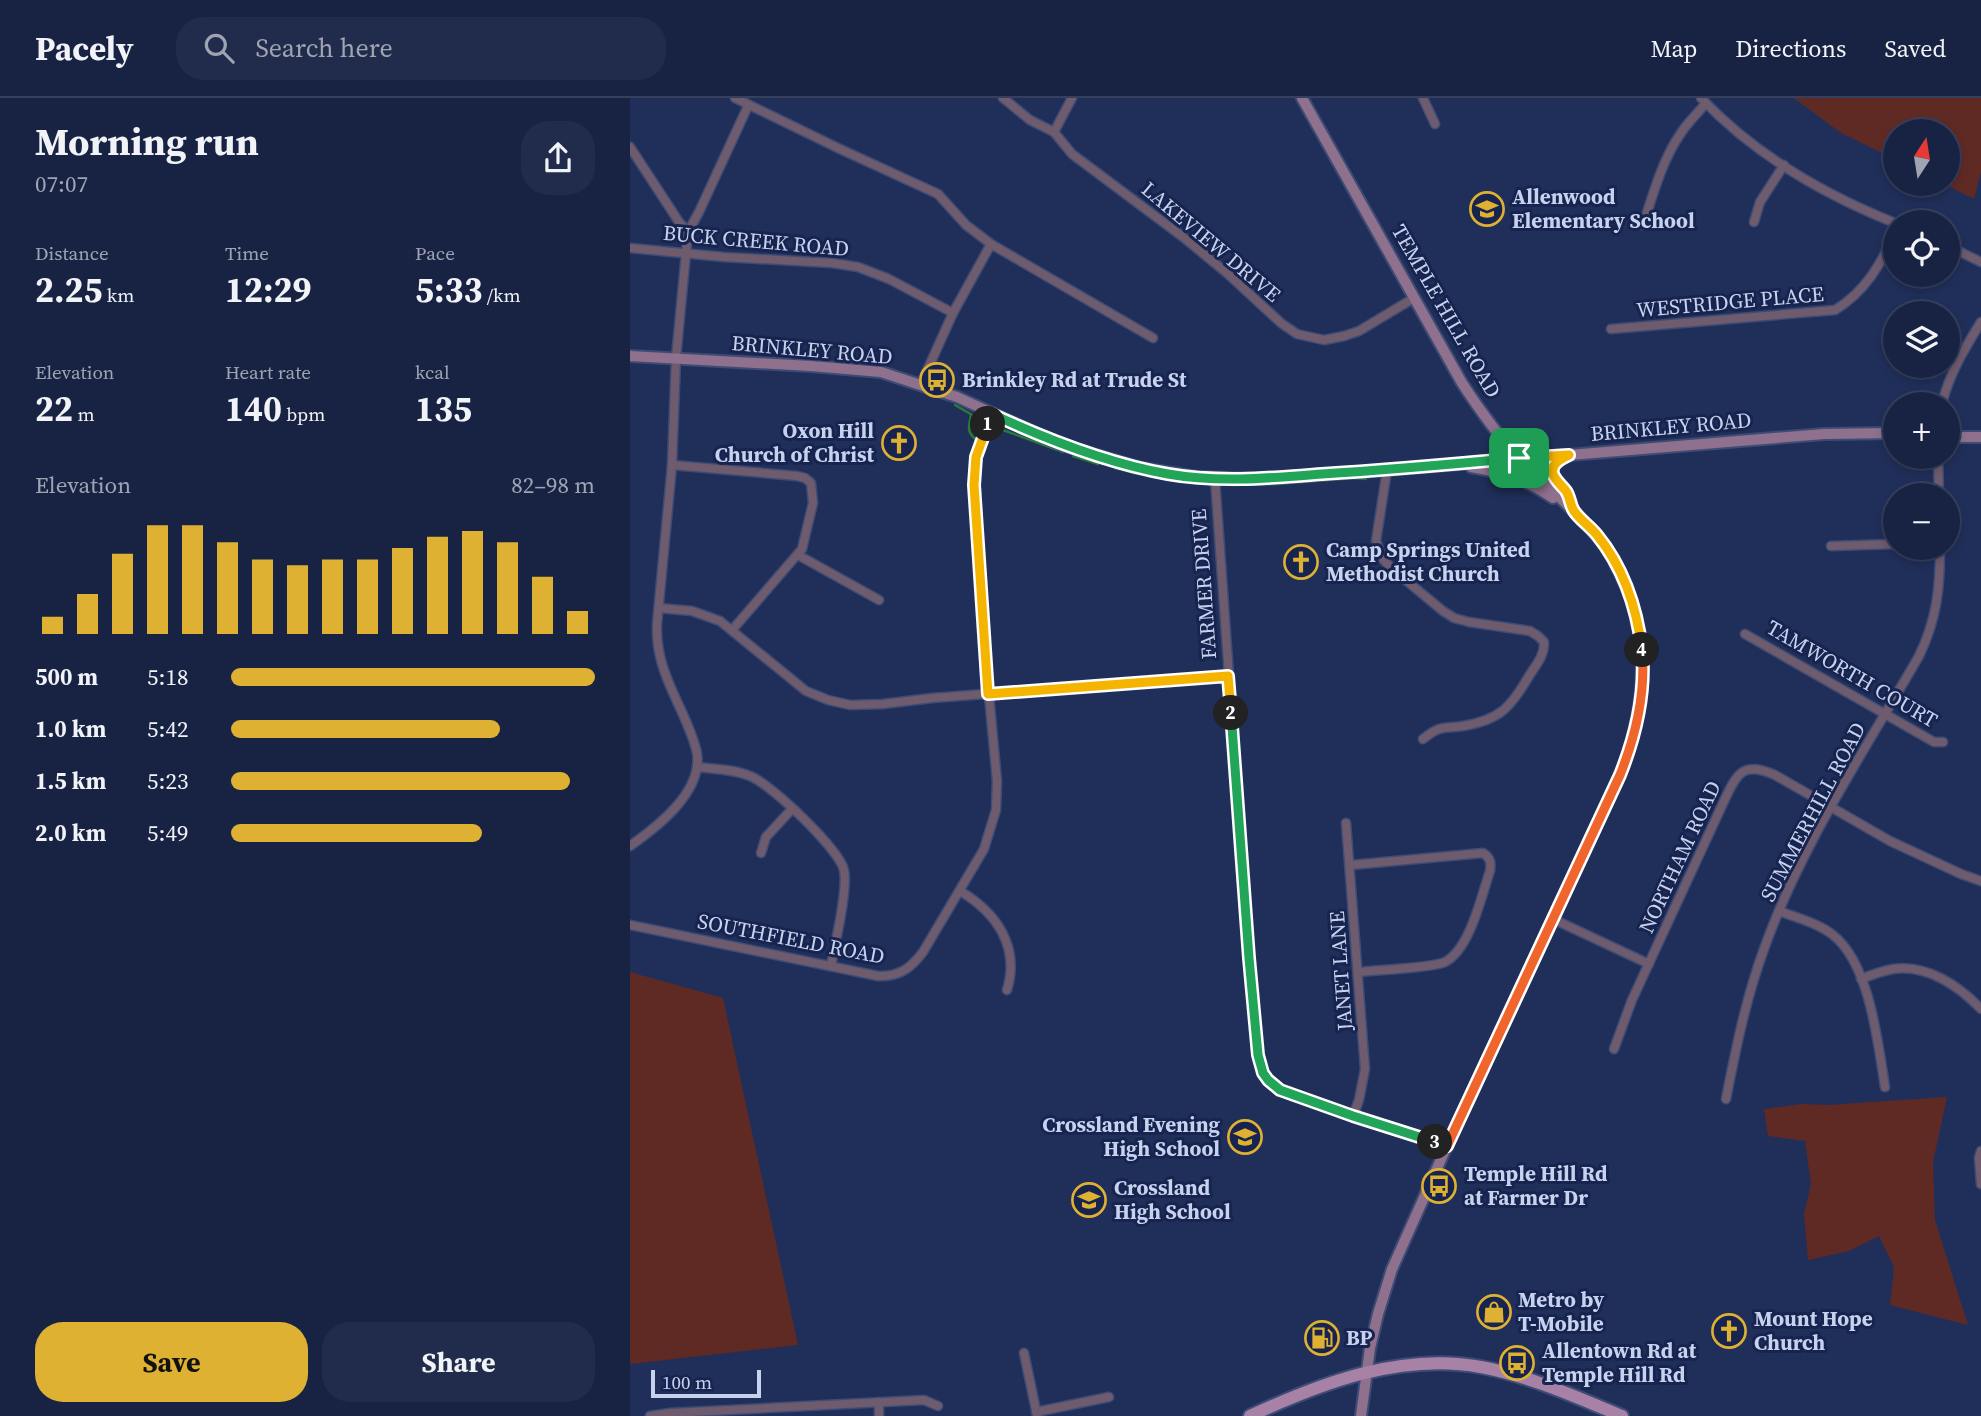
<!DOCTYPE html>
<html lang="en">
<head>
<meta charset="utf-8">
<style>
	body { margin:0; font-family:"Source Serif 4",serif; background:#212b4b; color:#f1f3f6; height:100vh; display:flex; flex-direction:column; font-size:26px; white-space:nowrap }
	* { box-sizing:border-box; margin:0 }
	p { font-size:23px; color:#9fa4b2 }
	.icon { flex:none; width:38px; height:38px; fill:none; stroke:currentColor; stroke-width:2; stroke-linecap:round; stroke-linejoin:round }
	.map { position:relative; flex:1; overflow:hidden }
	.side { display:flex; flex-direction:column; background:#182344; width:630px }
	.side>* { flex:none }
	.needle { width:46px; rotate:12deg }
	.fabs { position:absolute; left:1253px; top:21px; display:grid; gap:14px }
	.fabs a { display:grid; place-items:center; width:77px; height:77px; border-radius:50%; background:#182344; box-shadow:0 4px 10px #0003,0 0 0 2px #36405d; font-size:35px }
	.scale { position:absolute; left:21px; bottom:18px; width:110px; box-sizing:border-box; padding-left:7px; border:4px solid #c7d2ee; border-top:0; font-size:19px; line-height:24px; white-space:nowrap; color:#c7d2ee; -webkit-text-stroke:5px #17244f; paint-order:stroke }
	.pin { position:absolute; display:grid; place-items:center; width:60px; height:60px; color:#fff; margin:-30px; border-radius:14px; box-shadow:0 4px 10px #0006 }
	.km { position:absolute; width:35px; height:35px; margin:-18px; border-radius:50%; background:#222; color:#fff; font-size:19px; line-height:35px; text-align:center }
	.round { display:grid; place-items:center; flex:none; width:74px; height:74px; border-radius:28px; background:#212b4b }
	.head { display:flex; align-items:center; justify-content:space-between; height:119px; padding:0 35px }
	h1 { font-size:38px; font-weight:700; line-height:52px }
	.stats { display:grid; grid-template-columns:repeat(3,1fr); gap:10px; height:119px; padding:7px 35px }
	.stats div { display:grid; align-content:center }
	.stats b { font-size:35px; font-weight:700 }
	.stats small { font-size:19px; font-weight:400 }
	.stats p { font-size:19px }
	.chart { height:196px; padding:14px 35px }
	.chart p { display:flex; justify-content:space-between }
	.chart svg { width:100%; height:126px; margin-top:7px; stroke:#deb133; stroke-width:6 }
	.primary-button { display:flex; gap:14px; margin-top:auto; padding:14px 35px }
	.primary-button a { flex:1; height:80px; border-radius:28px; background:#deb133; color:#111; font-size:28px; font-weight:700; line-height:80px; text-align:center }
	.primary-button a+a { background:#212b4b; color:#f1f3f6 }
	ul { padding:0 35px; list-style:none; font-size:23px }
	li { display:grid; grid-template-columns:112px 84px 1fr; align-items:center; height:52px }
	li i { height:18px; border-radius:9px; background:#deb133 }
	header { display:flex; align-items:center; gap:42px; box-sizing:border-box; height:98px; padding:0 35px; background:#182344; border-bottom:2px solid #36405d }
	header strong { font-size:33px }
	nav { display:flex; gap:38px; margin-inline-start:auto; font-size:24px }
	.search { width:490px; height:63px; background:#212b4b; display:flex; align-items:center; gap:18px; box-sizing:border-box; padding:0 24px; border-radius:28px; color:#9fa4b2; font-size:26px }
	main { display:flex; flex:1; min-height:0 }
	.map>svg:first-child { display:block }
</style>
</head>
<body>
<header>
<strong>Pacely</strong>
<div class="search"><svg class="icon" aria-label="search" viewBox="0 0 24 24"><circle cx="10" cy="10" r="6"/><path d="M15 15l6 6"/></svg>Search here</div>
<nav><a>Map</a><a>Directions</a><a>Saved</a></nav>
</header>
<main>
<section class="side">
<div class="head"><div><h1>Morning run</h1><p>07:07</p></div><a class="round"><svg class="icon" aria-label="share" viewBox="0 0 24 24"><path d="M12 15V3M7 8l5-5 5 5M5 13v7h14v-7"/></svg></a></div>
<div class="stats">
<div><p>Distance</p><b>2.25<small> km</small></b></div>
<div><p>Time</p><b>12:29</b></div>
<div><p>Pace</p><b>5:33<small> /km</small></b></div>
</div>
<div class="stats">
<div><p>Elevation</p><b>22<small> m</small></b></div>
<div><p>Heart rate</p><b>140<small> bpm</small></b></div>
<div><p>kcal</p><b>135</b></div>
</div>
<div class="chart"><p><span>Elevation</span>82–98 m</p>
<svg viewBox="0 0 160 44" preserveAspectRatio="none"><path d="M5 44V38M15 44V30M25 44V16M35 44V6M45 44V6M55 44V12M65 44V18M75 44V20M85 44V18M95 44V18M105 44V14M115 44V10M125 44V8M135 44V12M145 44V24M155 44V36"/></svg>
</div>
<ul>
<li><b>500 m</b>5:18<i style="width:100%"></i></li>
<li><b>1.0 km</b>5:42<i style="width:74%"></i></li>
<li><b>1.5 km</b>5:23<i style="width:93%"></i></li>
<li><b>2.0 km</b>5:49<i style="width:69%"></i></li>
</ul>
<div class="primary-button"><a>Save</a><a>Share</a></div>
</section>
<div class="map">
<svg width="1351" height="1318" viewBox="0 0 1351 1318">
	<rect width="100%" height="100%" fill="#202f5a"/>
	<g fill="#5f2a24">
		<path d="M1164,0H1351V74L1344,101L1314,86H1318V33H1265V61L1211,35Z"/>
		<path d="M0,874L93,900L168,1247L0,1266Z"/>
		<path d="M1317,999L1303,1064L1305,1122L1338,1227L1260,1207L1264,1169L1249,1138L1219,1153L1178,1162L1174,1116L1181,1086L1175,1043L1138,1038L1134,1011L1172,1006L1198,1007Z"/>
	</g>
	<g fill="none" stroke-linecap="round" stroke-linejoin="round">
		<g stroke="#277a39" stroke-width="2.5">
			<path d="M325,307L344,318"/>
			<path d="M341,317C339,329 336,333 346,342"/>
			<path d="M373,332L433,354"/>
			<path d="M443,358L468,366"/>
			<path d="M485,370L509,376"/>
			<path d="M518,378L574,385"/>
			<path d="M602,387L646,386L724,380L736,381"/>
		</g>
		<g stroke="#3e4c75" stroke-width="11">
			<g id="minor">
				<path d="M105,0L210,51L308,96L336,127L361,146L523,240"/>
				<path d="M373,0L400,22L424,34L442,56L553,139L598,176L651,225L667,236L694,242L714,238L729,233L784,200"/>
				<path d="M793,0L805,26"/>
				<path d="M1071,0C1124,56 1195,97 1265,125"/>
				<path d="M424,34L442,0"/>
				<path d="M0,49L49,124L58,134"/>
				<path d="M1124,124L1130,104L1154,67"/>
				<path d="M1013,127C1023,97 1032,62 1051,35C1058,24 1068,15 1076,5"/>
				<path d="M1318,148L1351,164"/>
				<path d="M0,150L94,159L202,165L228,169L259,181L323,215"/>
				<path d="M981,231L1205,212C1235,194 1252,165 1265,134"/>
				<path d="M291,286L323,215L361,146"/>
				<path d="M1312,306C1319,276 1335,250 1351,224"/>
				<path d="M1308,359L1309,397"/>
				<path d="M42,367L167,378L175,380L181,385L183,405L172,451L103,531"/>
				<path d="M757,372L746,443L753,461L761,470L813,513L824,520L839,524L900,533L908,538L914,544C915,557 906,567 899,578C881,609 870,622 833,628C811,631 811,627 793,641"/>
				<path d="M585,381L619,860L628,957L633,975L638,982L650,992L723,1018L817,1048"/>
				<path d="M1201,448L1265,446"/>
				<path d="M168,457L249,502"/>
				<path d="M29,510L62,513L90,523L176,593L198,602L220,607L253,606L302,600L598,578"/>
				<path d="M1115,536L1304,644H1313"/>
				<path d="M67,669C84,671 103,671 120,678C141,686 209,751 214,772C218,792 205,846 201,868"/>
				<path d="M716,725L735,971L729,1002L723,1018"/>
				<path d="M0,748C27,729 73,694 67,655C63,636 53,617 45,599C34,575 26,554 27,526L42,367L46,260L58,134L69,114L118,8"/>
				<path d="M131,755L136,739L162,711"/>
				<path d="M721,767L853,755C861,760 861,765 860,773C851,799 840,851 815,864C802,870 747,872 729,874"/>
				<path d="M330,793C367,815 390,849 377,892"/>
				<path d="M1149,813C1167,820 1188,825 1203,837C1240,866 1248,946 1255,989"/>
				<path d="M923,821L1019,866"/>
				<path d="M0,827L248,878C269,879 281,870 293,854L354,751L366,712L367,683L354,544L344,387L346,359L362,316"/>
				<path d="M1231,881C1241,877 1252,873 1263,871C1297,866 1329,888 1351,911"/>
				<path d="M984,951L1002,902L1095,701C1108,673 1114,664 1145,677L1260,743L1331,776L1351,783"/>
				<path d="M1096,1001C1106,950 1116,900 1134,851C1171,747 1234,654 1289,558C1307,521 1310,490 1310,450"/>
				<path d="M1351,1053L1349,1060L1351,1086"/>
				<path d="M394,1255L407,1317"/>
				<path d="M249,1304V1318"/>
				<path d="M406,1314L479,1299"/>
				<path d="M20,1318L40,1315L294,1302L308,1308"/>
			</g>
		</g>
		<g stroke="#3e4c75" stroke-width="14">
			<g id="secondary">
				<path d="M672,0L832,285C849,311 868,338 890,361C914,386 942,409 965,436C975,446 982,459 988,471C1022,537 1017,609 990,677L817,1048L762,1171L748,1216L740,1250L731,1318"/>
				<path d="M0,258L181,268L251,274L327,299L432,347L511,370L567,379L631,381L757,372L1194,336L1265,335"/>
				<path d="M1318,339H1351"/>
				<path d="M936,358C913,373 924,376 936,394C939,398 941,404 942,410"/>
				<path d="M841,369C876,375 893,380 923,400"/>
			</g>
		</g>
		<g stroke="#3e4c75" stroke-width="16">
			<path id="primary" d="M620,1318C691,1285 772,1254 851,1269C900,1278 946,1299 992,1318"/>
		</g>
		<use href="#minor" stroke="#6e5b6d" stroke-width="8"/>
		<use href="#secondary" stroke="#8f718d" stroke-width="10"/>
		<use href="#primary" stroke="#a882a6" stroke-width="12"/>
	</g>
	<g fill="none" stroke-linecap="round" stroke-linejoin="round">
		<g stroke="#fff" stroke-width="14">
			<path id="split-1" d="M358,326L362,316C418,342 477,365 538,376C589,385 641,380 692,376C758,372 824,366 889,360"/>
		</g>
		<g stroke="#fff" stroke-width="14">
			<path id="split-2" d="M358,326L346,359L344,387L358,596L598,578L601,615"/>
		</g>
		<g stroke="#fff" stroke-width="14">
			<path id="split-3" d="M601,615L619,860L628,957L633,975L638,982L650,992L723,1018L805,1044"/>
		</g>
		<g stroke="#fff" stroke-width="14">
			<path id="split-4" d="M805,1044L817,1048L990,677C1006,637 1016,595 1012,552"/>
		</g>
		<g stroke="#fff" stroke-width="14">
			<path id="split-5" d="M889,360L939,357C931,361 920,366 923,376C925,382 932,388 936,393C940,399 940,407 944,413C950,422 960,428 967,437C993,469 1007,511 1012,552"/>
		</g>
		<use href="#split-1" stroke="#22a559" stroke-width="9"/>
		<use href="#split-2" stroke="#f5b400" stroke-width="9"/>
		<use href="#split-3" stroke="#22a559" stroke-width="9"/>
		<use href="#split-4" stroke="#f0652b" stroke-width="9"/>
		<use href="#split-5" stroke="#f5b400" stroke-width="9"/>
	</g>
	<defs>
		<g id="school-ring" transform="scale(1.75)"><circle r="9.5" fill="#17244f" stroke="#deb133" stroke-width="1.5"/><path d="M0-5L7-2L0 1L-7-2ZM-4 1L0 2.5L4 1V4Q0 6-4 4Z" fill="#deb133"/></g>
		<g id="bus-ring" transform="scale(1.75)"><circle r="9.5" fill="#17244f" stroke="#deb133" stroke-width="1.5"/><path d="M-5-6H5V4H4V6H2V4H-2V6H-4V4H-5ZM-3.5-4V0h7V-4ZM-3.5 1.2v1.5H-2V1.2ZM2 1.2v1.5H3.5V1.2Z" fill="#deb133"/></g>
		<g id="church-ring" transform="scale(1.75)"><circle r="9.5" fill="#17244f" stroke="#deb133" stroke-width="1.5"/><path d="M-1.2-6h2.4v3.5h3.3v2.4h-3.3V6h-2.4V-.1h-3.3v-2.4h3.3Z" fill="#deb133"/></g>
		<g id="shop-ring" transform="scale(1.75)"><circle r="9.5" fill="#17244f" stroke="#deb133" stroke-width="1.5"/><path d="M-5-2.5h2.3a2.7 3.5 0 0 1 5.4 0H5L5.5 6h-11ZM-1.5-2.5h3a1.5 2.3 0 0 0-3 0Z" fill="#deb133"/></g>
		<g id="fuel-ring" transform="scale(1.75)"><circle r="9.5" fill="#17244f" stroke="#deb133" stroke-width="1.5"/><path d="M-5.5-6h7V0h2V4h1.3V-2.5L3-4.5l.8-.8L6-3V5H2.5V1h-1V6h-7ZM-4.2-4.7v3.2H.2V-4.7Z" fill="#deb133"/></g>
	</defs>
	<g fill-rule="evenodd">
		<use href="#school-ring" x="857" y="111"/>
		<use href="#bus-ring" x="307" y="282"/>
		<use href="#church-ring" x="269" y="345"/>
		<use href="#church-ring" x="671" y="464"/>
		<use href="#school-ring" x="615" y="1039"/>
		<use href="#bus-ring" x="809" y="1088"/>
		<use href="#school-ring" x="459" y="1102"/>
		<use href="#shop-ring" x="864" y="1214"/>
		<use href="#church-ring" x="1099" y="1233"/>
		<use href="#fuel-ring" x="692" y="1240"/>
		<use href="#bus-ring" x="887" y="1265"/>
	</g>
	<g text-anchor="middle" stroke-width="6" stroke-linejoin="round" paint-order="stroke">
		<g font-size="21" font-weight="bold" fill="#c7d2ee" stroke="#17244f" text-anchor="start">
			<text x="882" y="106">Allenwood<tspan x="882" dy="24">Elementary School</tspan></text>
			<text x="332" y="289">Brinkley Rd at Trude St</text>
			<text x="244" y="340" text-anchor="end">Oxon Hill<tspan x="244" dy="24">Church of Christ</tspan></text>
			<text x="696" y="459">Camp Springs United<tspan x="696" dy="24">Methodist Church</tspan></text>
			<text x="590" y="1034" text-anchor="end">Crossland Evening<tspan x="590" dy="24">High School</tspan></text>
			<text x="834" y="1083">Temple Hill Rd<tspan x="834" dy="24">at Farmer Dr</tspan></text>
			<text x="484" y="1097">Crossland<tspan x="484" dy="24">High School</tspan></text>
			<text x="888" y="1209">Metro by<tspan x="888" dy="24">T-Mobile</tspan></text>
			<text x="1124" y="1228">Mount Hope<tspan x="1124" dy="24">Church</tspan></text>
			<text x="716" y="1247">BP</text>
			<text x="912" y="1260">Allentown Rd at<tspan x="912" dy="24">Temple Hill Rd</tspan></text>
		</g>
		<g font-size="21" fill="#c7d2ee" stroke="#17244f">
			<text transform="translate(126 143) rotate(5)" y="7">BUCK CREEK ROAD</text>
			<text transform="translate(581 144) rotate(40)" y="7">LAKEVIEW DRIVE</text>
			<text transform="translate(1100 204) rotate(-5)" y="7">WESTRIDGE PLACE</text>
			<text transform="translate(816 213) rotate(60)" y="7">TEMPLE HILL ROAD</text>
			<text transform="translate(182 252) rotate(5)" y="7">BRINKLEY ROAD</text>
			<text transform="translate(1041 329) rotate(-5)" y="7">BRINKLEY ROAD</text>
			<text transform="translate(574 486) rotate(-94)" y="7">FARMER DRIVE</text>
			<text transform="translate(1222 576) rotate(30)" y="7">TAMWORTH COURT</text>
			<text transform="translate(1183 714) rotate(-62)" y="7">SUMMERHILL ROAD</text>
			<text transform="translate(1050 759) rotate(-65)" y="7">NORTHAM ROAD</text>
			<text transform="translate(161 841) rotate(11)" y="7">SOUTHFIELD ROAD</text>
			<text transform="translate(711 873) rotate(-94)" y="7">JANET LANE</text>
		</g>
	</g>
</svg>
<div class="fabs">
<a><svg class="needle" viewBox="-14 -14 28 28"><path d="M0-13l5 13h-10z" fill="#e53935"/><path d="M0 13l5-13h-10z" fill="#9fa4b2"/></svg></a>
<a><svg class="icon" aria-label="locate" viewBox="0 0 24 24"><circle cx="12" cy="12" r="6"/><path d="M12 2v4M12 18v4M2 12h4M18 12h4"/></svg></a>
<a><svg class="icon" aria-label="layers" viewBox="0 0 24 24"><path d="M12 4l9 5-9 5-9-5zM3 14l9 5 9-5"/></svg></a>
<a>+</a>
<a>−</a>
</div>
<div class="scale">100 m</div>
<div class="pin" style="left:889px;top:360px;background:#1e9e55"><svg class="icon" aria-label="arrive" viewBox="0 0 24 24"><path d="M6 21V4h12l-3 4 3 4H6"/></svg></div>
<b class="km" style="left:358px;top:326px">1</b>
<b class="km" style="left:601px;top:615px">2</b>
<b class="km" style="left:805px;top:1044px">3</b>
<b class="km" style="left:1012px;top:552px">4</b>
</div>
</main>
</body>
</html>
